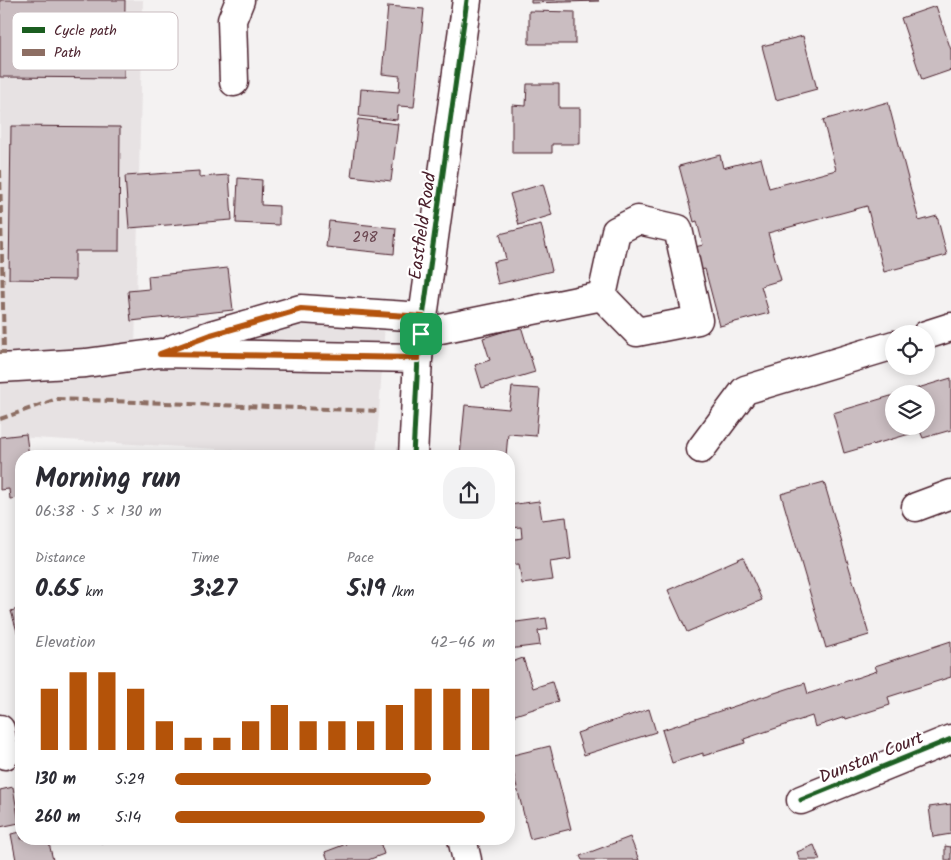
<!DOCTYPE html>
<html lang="en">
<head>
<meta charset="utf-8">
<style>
	body { margin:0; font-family:Kalam,sans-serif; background:#f2f2f3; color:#2b2b33; height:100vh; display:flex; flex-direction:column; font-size:19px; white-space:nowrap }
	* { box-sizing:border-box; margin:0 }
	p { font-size:16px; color:#7c7c81 }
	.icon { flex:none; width:28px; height:28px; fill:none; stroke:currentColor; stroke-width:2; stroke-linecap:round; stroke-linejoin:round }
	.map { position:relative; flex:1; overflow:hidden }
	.panel { position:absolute; left:15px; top:450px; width:500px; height:395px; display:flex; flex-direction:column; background:#fff; border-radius:20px; box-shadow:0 2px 12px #0003 }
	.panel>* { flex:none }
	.buttons { position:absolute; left:885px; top:325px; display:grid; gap:10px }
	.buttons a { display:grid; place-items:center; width:50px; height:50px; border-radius:50%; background:#fff; box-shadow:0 2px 12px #0003; font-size:25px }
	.pin { position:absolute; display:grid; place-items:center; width:42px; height:42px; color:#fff; margin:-21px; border-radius:10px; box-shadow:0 2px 8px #0006 }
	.round { display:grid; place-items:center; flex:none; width:52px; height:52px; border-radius:20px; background:#f2f2f3 }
	.summary { display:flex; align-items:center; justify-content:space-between; height:85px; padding:0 20px }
	h1 { font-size:28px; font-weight:800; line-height:38px }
	.metrics { display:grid; grid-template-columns:repeat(3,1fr); gap:8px; height:85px; padding:5px 20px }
	.metrics div { display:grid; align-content:center }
	.metrics b { font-size:25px; font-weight:800 }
	.metrics small { font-size:14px; font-weight:400 }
	.metrics p { font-size:14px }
	.chart { height:140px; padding:10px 20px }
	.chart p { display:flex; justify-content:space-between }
	.chart svg { width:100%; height:90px; margin-top:5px; stroke:#b45309; stroke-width:6 }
	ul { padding:0 20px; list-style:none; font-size:16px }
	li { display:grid; grid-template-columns:80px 60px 1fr; align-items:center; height:38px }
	li i { height:12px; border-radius:6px; background:#b45309 }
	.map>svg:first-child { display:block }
</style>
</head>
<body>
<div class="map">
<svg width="951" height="860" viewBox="0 0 951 860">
	<rect width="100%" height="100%" fill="#f4f2f2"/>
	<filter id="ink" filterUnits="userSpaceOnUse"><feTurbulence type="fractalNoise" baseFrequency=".02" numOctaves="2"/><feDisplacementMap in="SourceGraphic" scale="10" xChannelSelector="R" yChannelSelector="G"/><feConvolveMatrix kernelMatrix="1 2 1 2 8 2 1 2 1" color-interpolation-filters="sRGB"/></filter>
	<g filter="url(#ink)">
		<path fill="#e7e2e3" d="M0,0H143L135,351L386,308L376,456H333L0,436Z"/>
		<g fill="#cabdc1" stroke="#4a1f2b">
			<path d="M0,0H125L124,78L0,77Z"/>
			<path d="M531,0H598L599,1L531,3Z"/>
			<path d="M388,6L424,9L414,107L398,106L397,120L359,116L361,89L399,92L400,76L382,74Z"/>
			<path d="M936,6L951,50V70L922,80L901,18Z"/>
			<path d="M529,11L575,12V44H529Z"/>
			<path d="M803,36L817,89L776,100L762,46Z"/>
			<path d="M527,84H559V108H580V144H552V153H512V105L526,106Z"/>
			<path d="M888,102L919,221L937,216L947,255L884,272L867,206L768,233L781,280L761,286L769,313L720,326L705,269L701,270L695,247L703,245L697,221L694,222L679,166L720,155L723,168L761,158L769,188L836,170L823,120Z"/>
			<path d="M358,119L398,124L391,181L351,176Z"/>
			<path d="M11,126L120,127L119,251H75V280L9,279Z"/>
			<path d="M199,171V177L229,175L232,220L129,228L125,176Z"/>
			<path d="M238,178L262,180L261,205L279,206V225L236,223Z"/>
			<path d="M543,184L552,215L519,225L510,194Z"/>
			<path d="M329,221L396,228L394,254L326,247Z"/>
			<path d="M541,224L552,271L498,284L493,262L506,259L500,234Z"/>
			<path d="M228,268L233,310L131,321L128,291L149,289L148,276Z"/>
			<path d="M521,326L535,372L482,388L475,365L490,360L483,338Z"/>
			<path d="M951,378V430L923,438L920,431L844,453L833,413L894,395V426H926V394H898Z"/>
			<path d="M512,387L540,389L536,436L508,434L506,456H460L465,405L509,409Z"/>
			<path d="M26,434L29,456H21V498L10,499L9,489L0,490V437Z"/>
			<path d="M824,482L869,635L826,648L781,494Z"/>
			<path d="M539,501L542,520L566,517L571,559L550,562L553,580L522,584L519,564L509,565V540L522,538L521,527L509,528V505Z"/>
			<path d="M743,557L762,600L687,632L668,590Z"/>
			<path d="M21,608V645L11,611Z"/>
			<path d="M546,618L548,629L538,631L540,645L509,649V623Z"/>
			<path d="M951,641V677L888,697L890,705L846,719L845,717L815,727L812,716L744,739L745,743L703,756V753L672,763L662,730L805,683L808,694L877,671L875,666Z"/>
			<path d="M523,658L533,688L552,682L558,701L509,717V663Z"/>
			<path d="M649,709L656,732L584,755L577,733Z"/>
			<path d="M550,746L571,829L530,839L509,756Z"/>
			<path d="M13,787L19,823L0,827V790Z"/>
			<path d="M951,804V834L933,837L929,807Z"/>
			<path d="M21,832V839H48L53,860H16L11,834Z"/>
			<path d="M630,837L639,860H582L580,856Z"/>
			<path d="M100,839H114L115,840L101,843Z"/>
			<path d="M344,839H379L384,854L368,860H328L325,852L346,844Z"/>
			<path d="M814,845L820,860H800L797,852Z"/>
			<path d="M945,846L951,847V860H945Z"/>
		</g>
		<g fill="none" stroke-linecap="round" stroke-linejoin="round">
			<g stroke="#4a1f2b" stroke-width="31">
				<g id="minor">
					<path d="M234,82L232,20L240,0"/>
					<path d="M421,333L602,296L616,231L638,220L678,229L698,320L637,332L602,296"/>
					<path d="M926,335L951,327"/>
					<path d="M175,348L211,335L301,309L423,317"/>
					<path d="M0,368L86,363L160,353L418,358"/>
					<path d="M701,449L745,390L894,345"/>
					<path d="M413,456L418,358L423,317L467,0"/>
					<path d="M916,507L951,494"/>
					<path d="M0,729L5,755"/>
					<path d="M801,800L951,739"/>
					<path d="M462,839L467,860"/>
				</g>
			</g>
			<use href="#minor" stroke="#fff" stroke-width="28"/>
			<g stroke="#8d6e63" stroke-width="4" stroke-dasharray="8 4" stroke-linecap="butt">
				<path d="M0,170L4,352H0"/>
				<path d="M0,419L57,399L379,411"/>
			</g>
			<g stroke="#fff" stroke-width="8">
				<g id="cycleway">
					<path d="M413,456L418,358L423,317L467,0"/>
					<path d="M801,800L951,739"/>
				</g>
			</g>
			<use href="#cycleway" stroke="#1b5e20" stroke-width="5"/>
		</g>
	</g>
	<g fill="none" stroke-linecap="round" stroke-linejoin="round" filter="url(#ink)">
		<g stroke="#fff" stroke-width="10">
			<path id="route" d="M301,309L423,317L418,358L160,354L211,335Z"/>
		</g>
		<use href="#route" stroke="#b45309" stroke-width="6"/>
	</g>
	<g text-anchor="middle" stroke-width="4.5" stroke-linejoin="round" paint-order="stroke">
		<g font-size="15" fill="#6a4650">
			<text x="365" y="242">298</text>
		</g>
		<g font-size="18" fill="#4a1f2b" stroke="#fff">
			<text transform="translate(422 226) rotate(-82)" y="6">Eastfield Road</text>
			<text transform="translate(871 757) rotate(-22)" y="6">Dunstan Court</text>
		</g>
	</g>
	<rect x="12" y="12" width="166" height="58" rx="8" fill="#fff" stroke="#c9bcbf" stroke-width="1"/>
	<rect x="22" y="27" width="23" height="6" fill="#1b5e20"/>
	<rect x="22" y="49" width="23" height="7" fill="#8d6e63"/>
	<g font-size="14" fill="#4a1f2b">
		<text x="54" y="35">Cycle path</text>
		<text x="54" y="57">Path</text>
	</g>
</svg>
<div class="buttons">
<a><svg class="icon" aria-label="locate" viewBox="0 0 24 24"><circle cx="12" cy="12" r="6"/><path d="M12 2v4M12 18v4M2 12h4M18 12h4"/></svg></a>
<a><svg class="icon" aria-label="layers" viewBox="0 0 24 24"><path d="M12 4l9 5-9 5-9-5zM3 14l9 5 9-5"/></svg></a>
</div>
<div class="pin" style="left:421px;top:334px;background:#1e9e55"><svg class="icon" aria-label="arrive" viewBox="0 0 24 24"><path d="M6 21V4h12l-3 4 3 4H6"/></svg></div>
<section class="panel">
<div class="summary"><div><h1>Morning run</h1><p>06:38 · 5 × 130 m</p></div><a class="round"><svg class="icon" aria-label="share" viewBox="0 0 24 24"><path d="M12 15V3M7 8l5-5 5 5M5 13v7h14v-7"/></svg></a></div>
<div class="metrics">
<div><p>Distance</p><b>0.65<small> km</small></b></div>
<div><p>Time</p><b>3:27</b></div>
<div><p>Pace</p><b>5:19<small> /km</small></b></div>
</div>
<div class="chart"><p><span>Elevation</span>42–46 m</p>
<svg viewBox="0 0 160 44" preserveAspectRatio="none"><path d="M5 44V14M15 44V6M25 44V6M35 44V14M45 44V30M55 44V38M65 44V38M75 44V30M85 44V22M95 44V30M105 44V30M115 44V30M125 44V22M135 44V14M145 44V14M155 44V14"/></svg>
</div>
<ul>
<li><b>130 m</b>5:29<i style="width:80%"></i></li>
<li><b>260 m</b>5:14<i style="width:97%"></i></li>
</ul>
</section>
</div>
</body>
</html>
